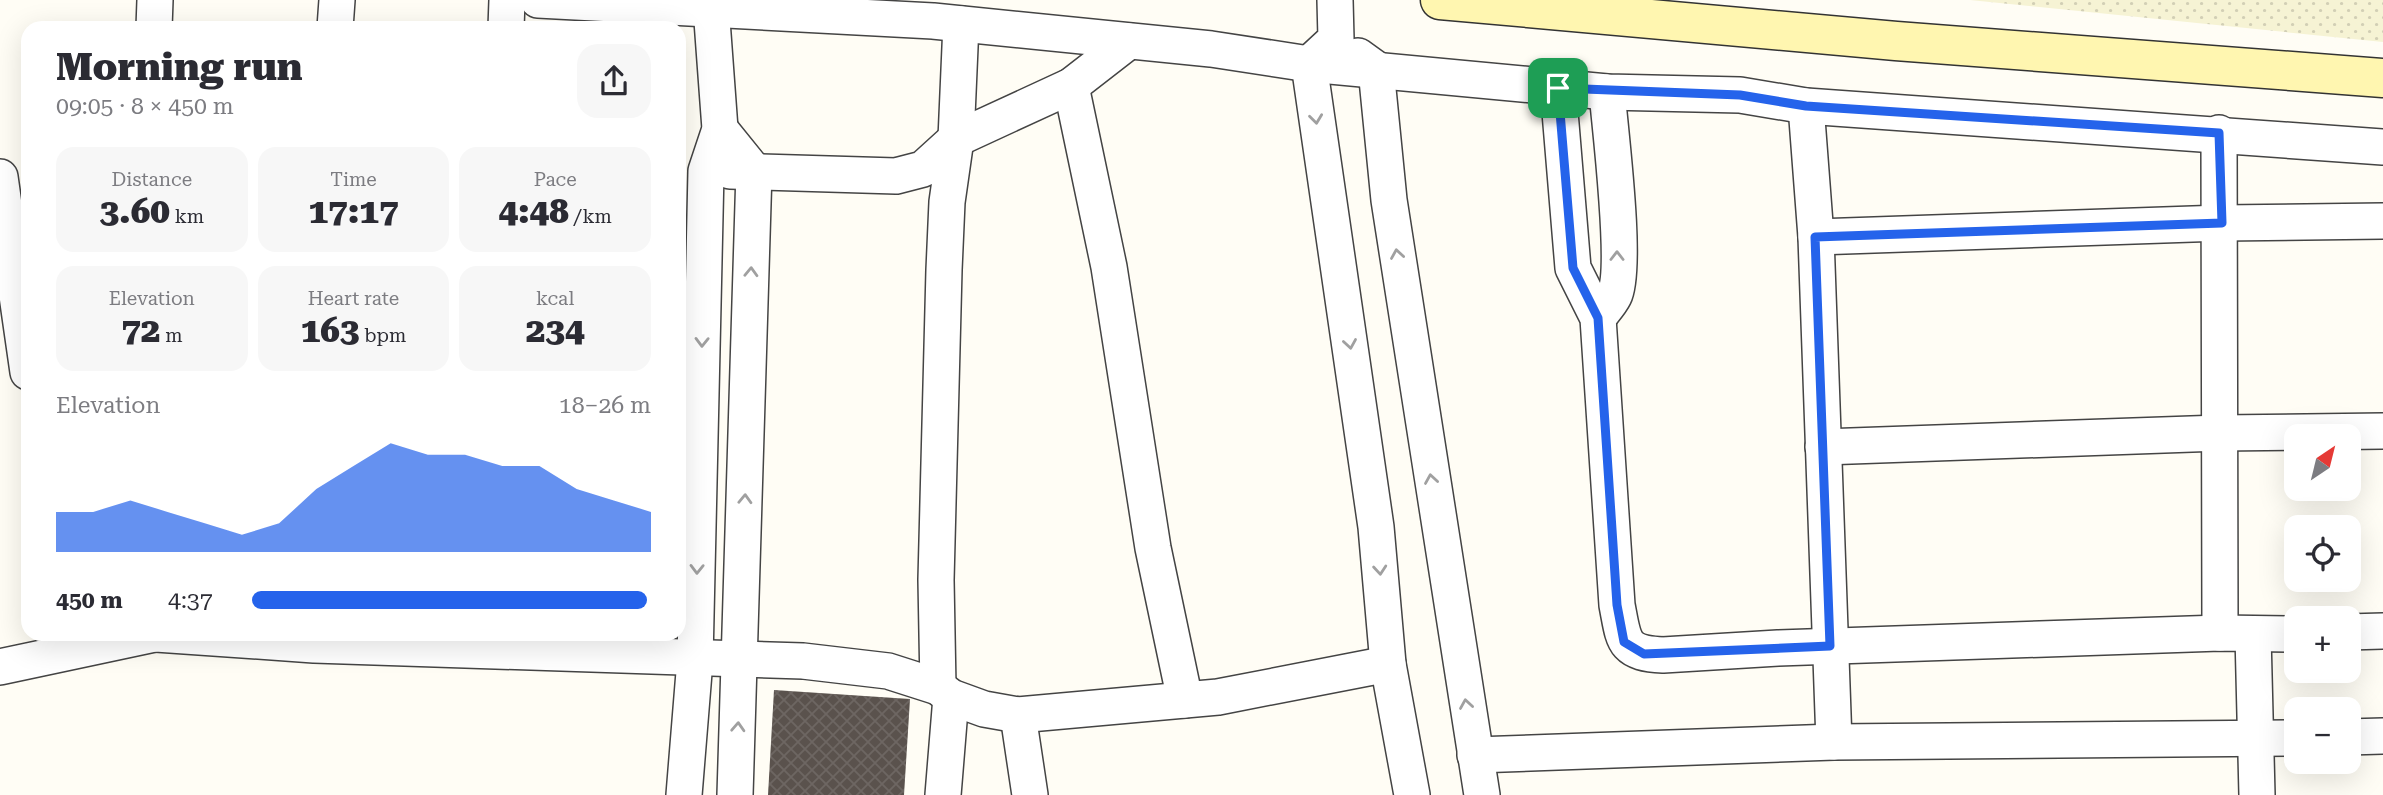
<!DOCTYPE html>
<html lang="en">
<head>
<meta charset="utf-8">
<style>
	body { margin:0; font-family:"Roboto Serif",serif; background:#f7f7f7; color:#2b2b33; height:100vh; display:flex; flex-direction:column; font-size:26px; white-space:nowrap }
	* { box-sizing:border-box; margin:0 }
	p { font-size:23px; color:#7c7c81 }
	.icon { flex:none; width:38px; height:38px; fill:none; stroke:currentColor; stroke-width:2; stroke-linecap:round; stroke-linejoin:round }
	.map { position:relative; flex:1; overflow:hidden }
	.side { position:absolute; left:21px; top:21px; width:665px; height:620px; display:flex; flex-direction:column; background:#fff; border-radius:21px; box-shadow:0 7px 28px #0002 }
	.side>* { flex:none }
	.needle { width:46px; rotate:35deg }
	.controls { position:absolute; left:2284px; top:424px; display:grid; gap:14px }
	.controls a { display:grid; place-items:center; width:77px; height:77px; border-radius:14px; background:#fff; box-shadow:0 7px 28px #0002; font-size:35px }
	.pin { position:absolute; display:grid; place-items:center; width:60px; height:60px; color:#fff; margin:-30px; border-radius:14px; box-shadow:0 4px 10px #0006 }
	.round { display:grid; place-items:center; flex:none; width:74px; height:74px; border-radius:21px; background:#f7f7f7 }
	.overview { display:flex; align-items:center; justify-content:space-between; height:119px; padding:0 35px }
	h1 { font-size:38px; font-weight:800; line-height:52px }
	.metrics { display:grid; grid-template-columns:repeat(3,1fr); gap:10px; height:119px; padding:7px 35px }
	.metrics div { display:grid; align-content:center; border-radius:18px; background:#f7f7f7; text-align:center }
	.metrics b { font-size:35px; font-weight:800 }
	.metrics small { font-size:19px; font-weight:400 }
	.metrics p { font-size:19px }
	.chart { height:196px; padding:14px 35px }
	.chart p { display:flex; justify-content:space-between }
	.chart svg { width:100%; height:126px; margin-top:7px; fill:#2563eb; opacity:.7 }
	ul { padding:0 35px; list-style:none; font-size:23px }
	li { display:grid; grid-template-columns:112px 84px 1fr; align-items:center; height:52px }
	li i { height:18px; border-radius:9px; background:#2563eb }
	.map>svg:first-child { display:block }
</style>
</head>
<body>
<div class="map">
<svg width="2383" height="795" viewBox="0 0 2383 795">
	<defs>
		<pattern id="farmland-dots" width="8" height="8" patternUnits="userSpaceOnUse" patternTransform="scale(1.75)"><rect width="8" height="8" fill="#f6f3d4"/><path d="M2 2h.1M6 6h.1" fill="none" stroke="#d2cfb5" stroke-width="1.8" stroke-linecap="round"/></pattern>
		<pattern id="building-cross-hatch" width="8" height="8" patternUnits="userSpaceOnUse" patternTransform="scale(1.75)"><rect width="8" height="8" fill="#5a524d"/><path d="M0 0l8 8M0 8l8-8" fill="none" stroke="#6d6662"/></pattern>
	</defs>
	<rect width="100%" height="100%" fill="#fffdf5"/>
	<path fill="url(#farmland-dots)" d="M1970,0H2383V42Z"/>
	<path fill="url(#building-cross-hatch)" d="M774,690L910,699L904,795H768Z"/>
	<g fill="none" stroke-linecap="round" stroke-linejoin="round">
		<g stroke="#444" stroke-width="38">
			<g id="minor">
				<path d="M538,0L933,21L1211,49L1309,64L1607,92L1740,95L1806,106L2383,147"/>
				<path d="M1335,0L1336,39L1309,64L1376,527L1388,664L1412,795"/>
				<path d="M154,28L155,0"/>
				<path d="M335,28L337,0"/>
				<path d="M506,28L507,0"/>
				<path d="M1358,56L1376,69L1389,200L1482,795"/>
				<path d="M1071,86L1109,267L1153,548L1185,700"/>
				<path d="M1558,88L1573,268L1598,318L1617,605C1624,641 1622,653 1663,655L1778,648L2220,633L2296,634"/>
				<path d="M1806,106L1816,237L1834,742"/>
				<path d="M720,129L754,171L735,795"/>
				<path d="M2219,133L2220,633"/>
				<path d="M730,171L896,176L923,169L956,139L1071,86L1129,41"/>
				<path d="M0,177L28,372"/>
				<path d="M1816,237L2222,223L2383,221"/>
				<path d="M1598,318C1603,311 1610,304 1614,296C1628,269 1610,129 1607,92"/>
				<path d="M1823,447L2220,433L2383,431"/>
				<path d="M2348,632L2383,631"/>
				<path d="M156,634L314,645L803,661L888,671L938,687L951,697L984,709L1018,715L1218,697L1388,664"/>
				<path d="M2253,635L2257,795"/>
				<path d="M0,667L155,634"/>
				<path d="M938,687L936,580L944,270L947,202L956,139L961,24"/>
				<path d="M1018,715L1030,795"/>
				<path d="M2348,737L2383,736"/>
				<path d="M1475,755L1834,742L2296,738"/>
				<path d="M684,795L695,660L706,171L720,129L711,7"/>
				<path d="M943,795L951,697"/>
			</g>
		</g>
		<g stroke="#333" stroke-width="41">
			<path id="secondary" d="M1440,0L1896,41L2383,78"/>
		</g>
		<use href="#minor" stroke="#fff" stroke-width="35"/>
		<use href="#secondary" stroke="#fff6b0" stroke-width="38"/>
	</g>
	<defs><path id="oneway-chevron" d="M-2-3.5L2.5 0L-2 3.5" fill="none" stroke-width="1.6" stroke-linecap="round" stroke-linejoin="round" transform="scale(1.75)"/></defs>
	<g stroke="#a0a0a0">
		<use href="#oneway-chevron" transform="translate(1316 119) rotate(83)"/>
		<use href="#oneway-chevron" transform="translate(1397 254) rotate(-99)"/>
		<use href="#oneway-chevron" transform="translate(1617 256) rotate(-90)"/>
		<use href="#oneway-chevron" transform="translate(751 272) rotate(-88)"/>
		<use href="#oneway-chevron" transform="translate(702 342) rotate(91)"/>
		<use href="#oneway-chevron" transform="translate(1350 344) rotate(81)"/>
		<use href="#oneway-chevron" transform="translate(1431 479) rotate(-99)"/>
		<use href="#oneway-chevron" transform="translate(745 499) rotate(-88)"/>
		<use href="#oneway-chevron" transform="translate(697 569) rotate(91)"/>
		<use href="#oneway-chevron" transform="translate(1380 570) rotate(85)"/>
		<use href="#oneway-chevron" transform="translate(1466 704) rotate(-99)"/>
		<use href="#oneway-chevron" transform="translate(738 727) rotate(-87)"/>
	</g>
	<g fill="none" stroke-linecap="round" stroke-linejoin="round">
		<g stroke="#fff" stroke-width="14">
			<path id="route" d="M1558,88L1740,95L1806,106L2219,133L2222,223L1815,237L1830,646L1644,654L1624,642L1617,605L1598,318L1573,268Z"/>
		</g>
		<use href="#route" stroke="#2563eb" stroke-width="9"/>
	</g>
</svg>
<div class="controls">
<a><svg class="needle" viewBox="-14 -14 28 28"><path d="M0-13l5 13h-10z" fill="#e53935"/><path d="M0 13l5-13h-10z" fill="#7c7c81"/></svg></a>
<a><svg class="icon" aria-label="locate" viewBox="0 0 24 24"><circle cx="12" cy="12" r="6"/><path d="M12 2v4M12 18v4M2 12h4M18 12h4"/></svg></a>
<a>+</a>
<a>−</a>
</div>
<div class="pin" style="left:1558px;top:88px;background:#1e9e55"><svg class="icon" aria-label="arrive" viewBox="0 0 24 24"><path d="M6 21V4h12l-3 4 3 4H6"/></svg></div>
<section class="side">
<div class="overview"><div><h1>Morning run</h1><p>09:05 · 8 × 450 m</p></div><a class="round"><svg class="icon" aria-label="share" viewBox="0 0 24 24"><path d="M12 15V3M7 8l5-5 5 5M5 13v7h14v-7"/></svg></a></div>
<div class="metrics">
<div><p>Distance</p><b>3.60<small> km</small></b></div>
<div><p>Time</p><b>17:17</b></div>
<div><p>Pace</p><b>4:48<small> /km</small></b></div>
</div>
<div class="metrics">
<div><p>Elevation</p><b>72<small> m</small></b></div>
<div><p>Heart rate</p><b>163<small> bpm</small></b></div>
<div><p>kcal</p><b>234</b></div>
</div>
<div class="chart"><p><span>Elevation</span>18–26 m</p>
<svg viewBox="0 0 160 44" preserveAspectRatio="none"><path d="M0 44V30L10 30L20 26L30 30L40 34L50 38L60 34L70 22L80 14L90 6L100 10L110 10L120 14L130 14L140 22L150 26L160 30V44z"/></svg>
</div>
<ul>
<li><b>450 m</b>4:37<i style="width:99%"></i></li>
</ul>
</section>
</div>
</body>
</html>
